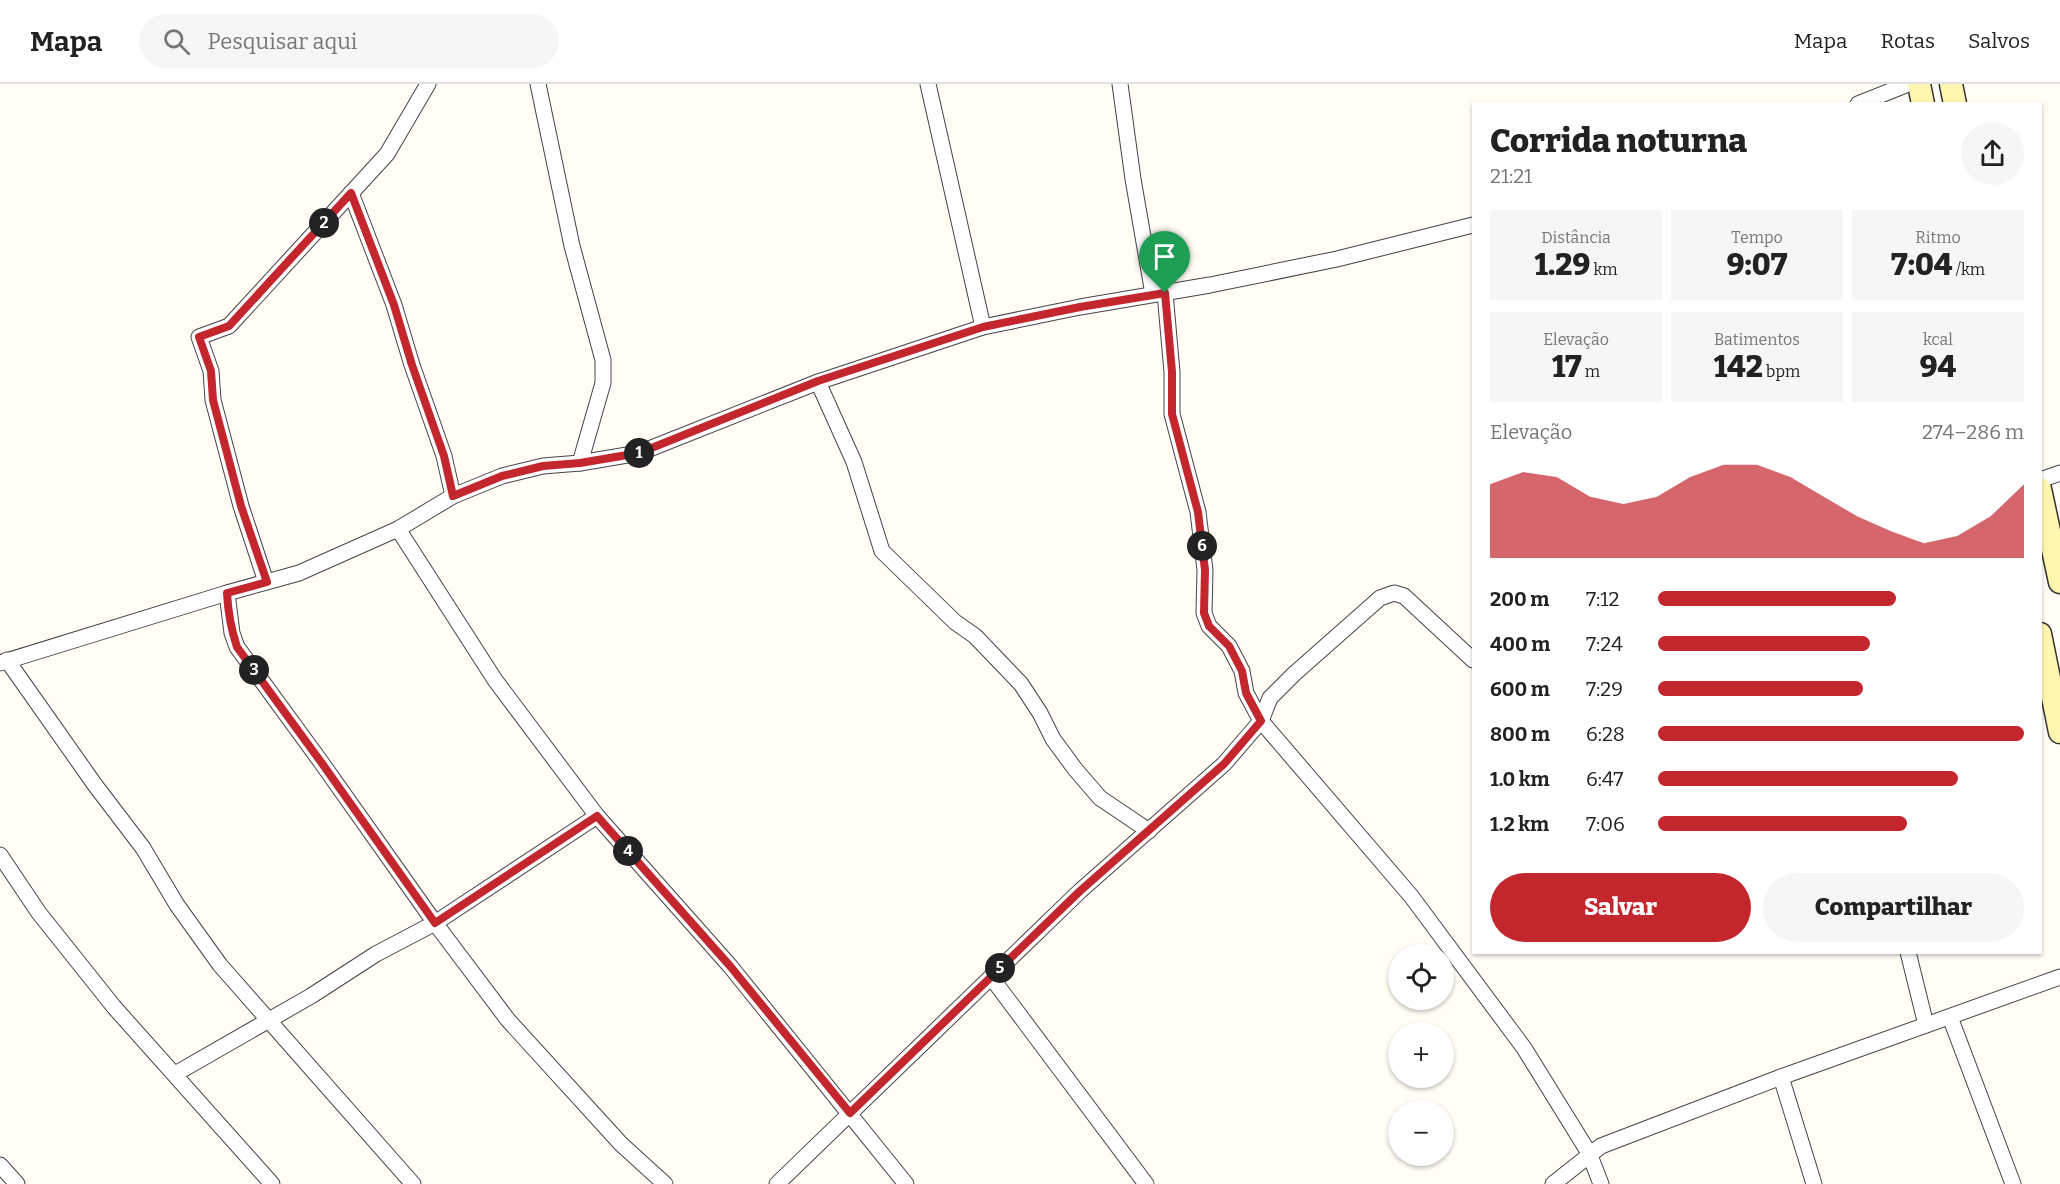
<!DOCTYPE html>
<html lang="pt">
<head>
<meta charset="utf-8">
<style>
	body { margin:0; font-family:Bitter,serif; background:#f6f6f6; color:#222; height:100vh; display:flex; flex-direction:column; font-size:22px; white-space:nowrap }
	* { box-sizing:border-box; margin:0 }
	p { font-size:20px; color:#767676 }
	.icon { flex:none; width:33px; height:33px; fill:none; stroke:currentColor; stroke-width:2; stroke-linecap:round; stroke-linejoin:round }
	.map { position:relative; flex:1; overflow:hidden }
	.side { position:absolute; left:1472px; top:18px; width:570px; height:852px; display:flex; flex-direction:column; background:#fff; border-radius:0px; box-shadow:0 2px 4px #0004 }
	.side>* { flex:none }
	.tools { position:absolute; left:1388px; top:860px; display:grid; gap:12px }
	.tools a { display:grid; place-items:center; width:66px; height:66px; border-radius:50%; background:#fff; box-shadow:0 2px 4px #0004; font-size:30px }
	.pin { position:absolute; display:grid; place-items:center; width:51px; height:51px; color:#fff; margin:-62px -26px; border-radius:50% 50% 50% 0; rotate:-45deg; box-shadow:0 0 6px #0007 }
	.pin .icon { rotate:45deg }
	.km { position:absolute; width:30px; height:30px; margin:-15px; border-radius:50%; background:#222; color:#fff; font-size:16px; line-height:30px; text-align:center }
	.round { display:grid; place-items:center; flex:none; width:63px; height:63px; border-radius:32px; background:#f6f6f6 }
	.summary { display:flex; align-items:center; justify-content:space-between; height:102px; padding:0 18px }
	h1 { font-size:33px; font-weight:800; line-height:45px }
	.figures { display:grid; grid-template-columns:repeat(3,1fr); gap:9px; height:102px; padding:6px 18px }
	.figures div { display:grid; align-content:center; border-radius:0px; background:#f6f6f6; text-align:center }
	.figures b { font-size:30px; font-weight:800 }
	.figures small { font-size:16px; font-weight:400 }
	.figures p { font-size:16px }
	.chart { height:168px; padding:12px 18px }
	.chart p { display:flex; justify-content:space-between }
	.chart svg { width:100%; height:108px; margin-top:6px; fill:#c4262e; opacity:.7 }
	.primary-button { display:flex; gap:12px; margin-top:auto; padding:12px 18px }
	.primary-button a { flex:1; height:69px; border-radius:36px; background:#c4262e; color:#fff; font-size:24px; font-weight:800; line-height:69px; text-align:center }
	.primary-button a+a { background:#f6f6f6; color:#222 }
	ul { padding:0 18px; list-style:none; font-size:20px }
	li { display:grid; grid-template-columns:96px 72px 1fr; align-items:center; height:45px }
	li i { height:15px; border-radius:8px; background:#c4262e }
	header { display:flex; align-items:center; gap:36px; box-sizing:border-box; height:84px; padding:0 30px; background:#fff; border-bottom:2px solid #e0e0e0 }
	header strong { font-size:28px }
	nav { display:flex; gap:33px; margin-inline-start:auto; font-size:21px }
	.search { width:420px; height:54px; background:#f6f6f6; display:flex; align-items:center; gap:15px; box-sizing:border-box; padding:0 21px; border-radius:33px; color:#767676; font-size:22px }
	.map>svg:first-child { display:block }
</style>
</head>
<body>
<header>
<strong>Mapa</strong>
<div class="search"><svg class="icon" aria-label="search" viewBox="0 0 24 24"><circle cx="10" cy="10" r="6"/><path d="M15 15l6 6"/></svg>Pesquisar aqui</div>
<nav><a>Mapa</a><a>Rotas</a><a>Salvos</a></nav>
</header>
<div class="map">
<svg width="2060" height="1100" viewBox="0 0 2060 1100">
	<rect width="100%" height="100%" fill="#fffdf5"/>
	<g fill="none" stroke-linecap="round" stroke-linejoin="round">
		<g stroke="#444" stroke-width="17">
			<g id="street">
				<path d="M538,0L572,162L603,276V299L580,379"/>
				<path d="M928,0L983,243"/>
				<path d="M1120,0L1133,95L1153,210"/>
				<path d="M1858,20L1908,0"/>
				<path d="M351,109L394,221L412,281L444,372L453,412"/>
				<path d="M1165,209L1172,288V330L1198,428L1205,486L1204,529L1209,542L1229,562L1242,587L1246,609L1261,637L1411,812L1524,964L1589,1069L1601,1100"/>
				<path d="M818,298L854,378L882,467L955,538L975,552L1021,600L1040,629L1053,655L1075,685L1100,714L1149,747"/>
				<path d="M2040,396L2060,389"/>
				<path d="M398,445L495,596L597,732L730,882L906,1100"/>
				<path d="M266,498L241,422L213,316L211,287L199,253L229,242L365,94L387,70L428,0"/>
				<path d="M227,509L232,549L237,563L321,678L435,839L508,936L621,1060L665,1100"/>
				<path d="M7,576L95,701L143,764L177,821L220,881L413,1100"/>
				<path d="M0,579L227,509L299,489L398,445L453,412L502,392L543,382L580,379L639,369L818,298L983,243L1080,223L1210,201L1337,175L1473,141"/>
				<path d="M0,771L39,829L114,923L272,1100"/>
				<path d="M1908,868L1926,941"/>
				<path d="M991,893L1146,1100"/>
				<path d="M1950,933L2013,1100"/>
				<path d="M175,990L311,912L376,870L435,839L597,732"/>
				<path d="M1781,993L1814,1100"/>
				<path d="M0,1081L17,1100"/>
				<path d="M777,1100L1080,807L1224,680L1261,637L1270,614L1294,590L1380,514L1394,509L1404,512L1473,576"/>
				<path d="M1553,1100L1601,1062L1781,993L2060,893"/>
			</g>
		</g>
		<g stroke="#333" stroke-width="25">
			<g id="secondary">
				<path d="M1919,0L1923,20"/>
				<path d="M1951,0L1955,20"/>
				<path d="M2040,405L2060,498"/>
				<path d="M2040,550L2060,648"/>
			</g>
		</g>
		<use href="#street" stroke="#fff" stroke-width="15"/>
		<use href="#secondary" stroke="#fff6b0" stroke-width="22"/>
	</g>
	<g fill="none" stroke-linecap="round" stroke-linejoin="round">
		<g stroke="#fff" stroke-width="12">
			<path id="route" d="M351,109L394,221L412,281L444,372L453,412L502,392L543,382L580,379L639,369L818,297L983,243L1080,223L1165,209L1172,288V330L1198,428L1205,486L1204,529L1209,542L1229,562L1242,587L1246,609L1261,637L1224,680L1080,807L850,1029L730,882L597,732L435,839L321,678L237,563C231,545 228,528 227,509L267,498L241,422L213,316L211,287L199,253L229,242Z"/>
		</g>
		<use href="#route" stroke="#c4262e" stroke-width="8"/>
	</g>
</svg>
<div class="tools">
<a><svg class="icon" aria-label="locate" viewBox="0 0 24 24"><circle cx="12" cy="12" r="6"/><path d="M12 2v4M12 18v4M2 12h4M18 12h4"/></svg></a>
<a>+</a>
<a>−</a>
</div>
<div class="pin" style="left:1165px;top:209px;background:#1e9e55"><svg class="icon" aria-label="arrive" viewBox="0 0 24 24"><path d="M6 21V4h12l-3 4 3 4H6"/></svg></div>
<b class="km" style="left:639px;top:369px">1</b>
<b class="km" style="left:324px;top:139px">2</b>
<b class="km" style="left:254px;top:586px">3</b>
<b class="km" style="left:628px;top:767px">4</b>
<b class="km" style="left:1000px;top:884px">5</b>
<b class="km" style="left:1202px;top:462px">6</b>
<section class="side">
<div class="summary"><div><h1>Corrida noturna</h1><p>21:21</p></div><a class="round"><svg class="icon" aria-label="share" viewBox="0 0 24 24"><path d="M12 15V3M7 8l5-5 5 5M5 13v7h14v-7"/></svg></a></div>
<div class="figures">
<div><p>Distância</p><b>1.29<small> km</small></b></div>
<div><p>Tempo</p><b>9:07</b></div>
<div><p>Ritmo</p><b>7:04<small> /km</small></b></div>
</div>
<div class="figures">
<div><p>Elevação</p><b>17<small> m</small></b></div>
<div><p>Batimentos</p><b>142<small> bpm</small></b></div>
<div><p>kcal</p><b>94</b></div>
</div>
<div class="chart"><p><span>Elevação</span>274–286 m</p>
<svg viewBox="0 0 160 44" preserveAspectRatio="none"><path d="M0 44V14L10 9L20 11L30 19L40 22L50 19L60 11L70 6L80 6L90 11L100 19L110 27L120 33L130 38L140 35L150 27L160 14V44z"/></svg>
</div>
<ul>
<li><b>200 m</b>7:12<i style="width:65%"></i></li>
<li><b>400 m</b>7:24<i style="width:58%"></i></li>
<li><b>600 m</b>7:29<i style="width:56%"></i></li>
<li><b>800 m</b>6:28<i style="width:100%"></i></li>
<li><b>1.0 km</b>6:47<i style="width:82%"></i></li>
<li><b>1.2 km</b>7:06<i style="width:68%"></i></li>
</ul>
<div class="primary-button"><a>Salvar</a><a>Compartilhar</a></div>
</section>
</div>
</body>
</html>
